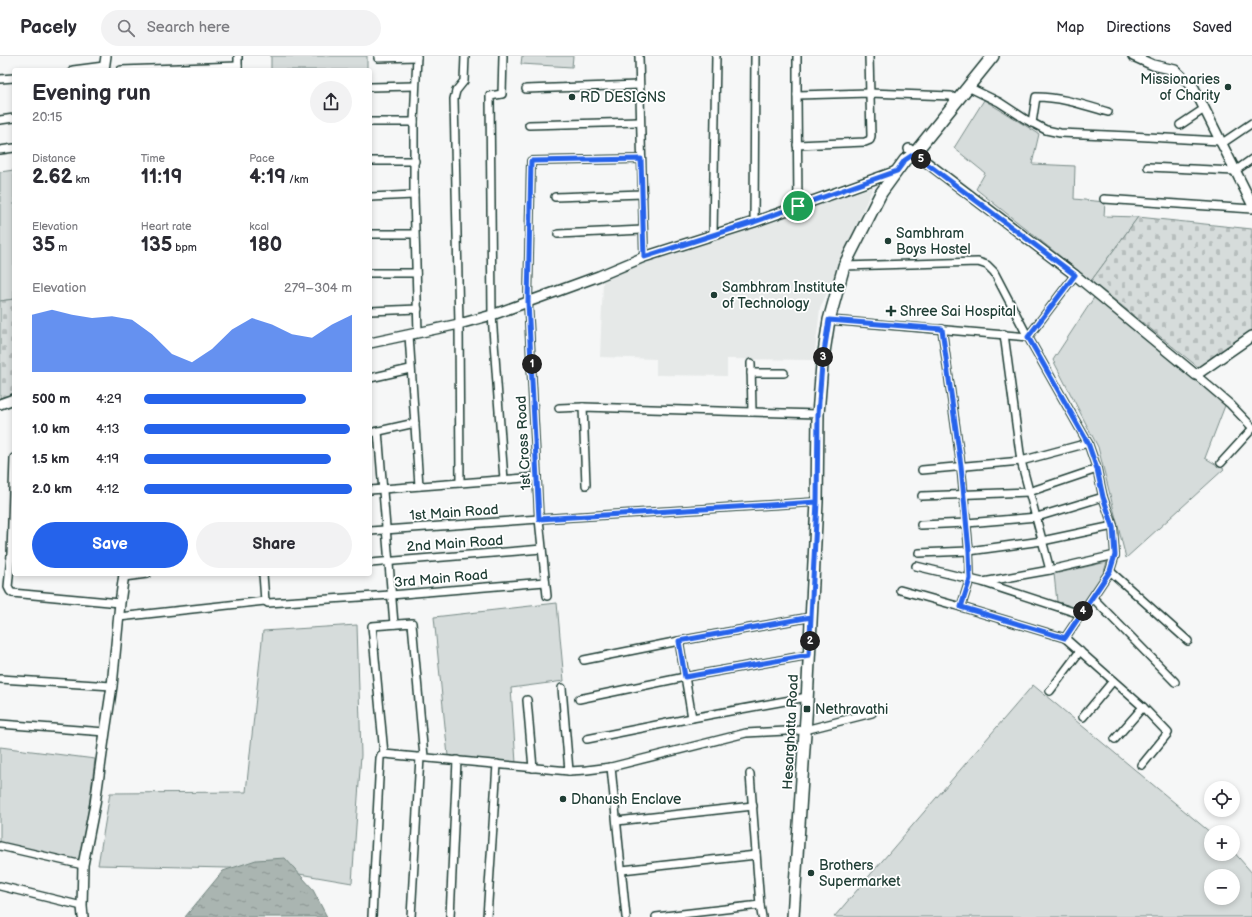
<!DOCTYPE html>
<html lang="en">
<head>
<meta charset="utf-8">
<style>
	body { margin:0; font-family:"Balsamiq Sans",sans-serif; background:#f2f2f3; color:#2b2b33; height:100vh; display:flex; flex-direction:column; font-size:15px; white-space:nowrap }
	* { box-sizing:border-box; margin:0 }
	p { font-size:13px; color:#7c7c81 }
	.icon { flex:none; width:22px; height:22px; fill:none; stroke:currentColor; stroke-width:2; stroke-linecap:round; stroke-linejoin:round }
	.map { position:relative; flex:1; overflow:hidden }
	.sheet { position:absolute; left:12px; top:12px; width:360px; height:508px; display:flex; flex-direction:column; background:#fff; border-radius:4px; box-shadow:0 2px 6px #0003 }
	.sheet>* { flex:none }
	.controls { position:absolute; left:1204px; top:725px; display:grid; gap:8px }
	.controls a { display:grid; place-items:center; width:36px; height:36px; border-radius:50%; background:#fff; box-shadow:0 2px 6px #0003; font-size:20px }
	.pin { position:absolute; display:grid; place-items:center; width:34px; height:34px; color:#fff; margin:-17px; border:2px solid #fff; border-radius:50%; box-shadow:0 1px 4px #0007 }
	.km { position:absolute; width:20px; height:20px; margin:-10px; border-radius:50%; background:#222; color:#fff; font-size:11px; line-height:20px; text-align:center }
	.round { display:grid; place-items:center; flex:none; width:42px; height:42px; border-radius:21px; background:#f2f2f3 }
	.summary { display:flex; align-items:center; justify-content:space-between; height:68px; padding:0 20px }
	h1 { font-size:22px; font-weight:700; line-height:30px }
	.stats { display:grid; grid-template-columns:repeat(3,1fr); gap:6px; height:68px; padding:4px 20px }
	.stats div { display:grid; align-content:center }
	.stats b { font-size:20px; font-weight:700 }
	.stats small { font-size:11px; font-weight:400 }
	.stats p { font-size:11px }
	.chart { height:112px; padding:8px 20px }
	.chart p { display:flex; justify-content:space-between }
	.chart svg { width:100%; height:72px; margin-top:4px; fill:#2563eb; opacity:.7 }
	.action { display:flex; gap:8px; margin-top:auto; padding:8px 20px }
	.action a { flex:1; height:46px; border-radius:24px; background:#2563eb; color:#fff; font-size:16px; font-weight:700; line-height:46px; text-align:center }
	.action a+a { background:#f2f2f3; color:#2b2b33 }
	ul { padding:0 20px; list-style:none; font-size:13px }
	li { display:grid; grid-template-columns:64px 48px 1fr; align-items:center; height:30px }
	li i { height:10px; border-radius:5px; background:#2563eb }
	header { display:flex; align-items:center; gap:24px; box-sizing:border-box; height:56px; padding:0 20px; background:#fff; border-bottom:1px solid #e1e1e2 }
	header strong { font-size:19px }
	nav { display:flex; gap:22px; margin-inline-start:auto; font-size:14px }
	.search { width:280px; height:36px; background:#f2f2f3; display:flex; align-items:center; gap:10px; box-sizing:border-box; padding:0 14px; border-radius:22px; color:#7c7c81; font-size:15px }
	.map>svg:first-child { display:block }
</style>
</head>
<body>
<header>
<strong>Pacely</strong>
<div class="search"><svg class="icon" aria-label="search" viewBox="0 0 24 24"><circle cx="10" cy="10" r="6"/><path d="M15 15l6 6"/></svg>Search here</div>
<nav><a>Map</a><a>Directions</a><a>Saved</a></nav>
</header>
<div class="map">
<svg width="1252" height="861" viewBox="0 0 1252 861">
	<defs>
		<pattern id="cemetery-stones" width="16" height="16" patternUnits="userSpaceOnUse"><rect width="16" height="16" fill="#d6dcdb"/><path d="M2 7V4a2 2 0 0 1 4 0v3zM10 15v-3a2 2 0 0 1 4 0v3z" fill="#b7bebd"/></pattern>
		<pattern id="water-ripples" width="26" height="14" patternUnits="userSpaceOnUse"><rect width="26" height="14" fill="#aab5b1"/><path d="M2 4q2-2 4 0t4 0M15 11q2-2 4 0t4 0" fill="none" stroke="#8a9491"/></pattern>
	</defs>
	<rect width="100%" height="100%" fill="#f6f7f7"/>
	<filter id="ink" filterUnits="userSpaceOnUse"><feTurbulence type="fractalNoise" baseFrequency=".025" numOctaves="2"/><feDisplacementMap in="SourceGraphic" scale="8" xChannelSelector="R" yChannelSelector="G"/><feConvolveMatrix kernelMatrix="1 2 1 2 8 2 1 2 1" color-interpolation-filters="sRGB"/></filter>
	<g filter="url(#ink)">
		<path fill="#e6e9e8" d="M873,131L820,253L814,304L727,303V320L656,319V303L600,301L603,225L659,201Z"/>
		<g fill="#d6dcdb" stroke="#7a8c88" fill-rule="evenodd">
			<rect x="271" y="0" width="96" height="14"/>
			<path d="M522,0H573L572,11L521,8Z"/>
			<path d="M984,44L1039,78L1032,108L1075,110L1074,143L1105,146L1104,160L1138,161L1091,225L976,133L985,117L954,92Z"/>
			<path d="M14,114V243L0,245V116Z"/>
			<path d="M1095,240L1226,347L1205,402L1224,413L1126,502L1098,391L1053,304Z"/>
			<path d="M1107,506L1103,519L1081,554L1057,546L1054,518Z"/>
			<path d="M557,547L564,625L511,632L516,707L448,700L434,561Z"/>
			<path d="M357,569L361,699L352,827L270,813L98,809L110,737L246,736L263,575Z"/>
			<path d="M1033,629L1211,777V798H1233V795L1252,817V861H834ZM1211,820H1233V842H1211Z"/>
			<path d="M0,691L95,703L82,806L0,788Z"/>
		</g>
		<g fill="url(#cemetery-stones)" stroke="#7a8c88">
			<path d="M1138,161L1252,173V275L1198,311L1091,225Z"/>
			<path d="M14,243V338L0,342V245Z"/>
		</g>
		<path fill="url(#water-ripples)" stroke="#72857f" d="M285,802L312,832L327,861H185L223,815L256,804Z"/>
		<g fill="none" stroke-linecap="round" stroke-linejoin="round">
			<g stroke="#1f3d34" stroke-width="10">
				<g id="minor">
					<path d="M238,0V14"/>
					<path d="M417,0L414,66V139L418,277"/>
					<path d="M503,0L502,38L490,40L492,259L504,424"/>
					<path d="M639,0L644,201"/>
					<path d="M797,0V39L870,37L951,40L956,46"/>
					<path d="M378,2L417,1"/>
					<path d="M73,14L104,10"/>
					<path d="M121,14L238,10"/>
					<path d="M0,23L14,22"/>
					<path d="M370,31L415,30"/>
					<path d="M968,31L999,46L1025,63L1046,74L1060,77L1130,80L1220,85"/>
					<path d="M526,33L639,29"/>
					<path d="M797,39L798,150"/>
					<path d="M0,64L14,62"/>
					<path d="M370,66H414"/>
					<path d="M1032,67L1036,41C1061,41 1084,49 1108,56"/>
					<path d="M529,69L639,66"/>
					<path d="M1180,69L1204,53"/>
					<path d="M1221,88L1252,67"/>
					<path d="M797,89L865,86L870,84L871,80L869,0"/>
					<path d="M0,94L14,92"/>
					<path d="M370,105H415"/>
					<path d="M1148,111L1235,115L1252,103"/>
					<path d="M370,141L414,139"/>
					<path d="M555,141L643,138"/>
					<path d="M1104,143L1252,153"/>
					<path d="M754,166L755,0"/>
					<path d="M370,178H414"/>
					<path d="M558,178L643,174"/>
					<path d="M713,179L716,0"/>
					<path d="M844,210L978,206L987,209L994,216L1028,281L1075,219"/>
					<path d="M370,217H416"/>
					<path d="M370,255L418,253"/>
					<path d="M829,264L1028,281L1088,387L1097,413L1103,441L1113,470L1115,499L1110,515L1065,582"/>
					<path d="M942,273L961,410L969,495L970,523L961,551"/>
					<path d="M1004,278L1021,405L1050,514L1115,499"/>
					<path d="M409,279L419,430"/>
					<path d="M751,307L752,356"/>
					<path d="M751,317H784"/>
					<path d="M1196,319L1230,348L1252,371"/>
					<path d="M370,322L410,313"/>
					<path d="M583,351L586,429"/>
					<path d="M559,352L583,351L818,358"/>
					<path d="M378,375L394,568"/>
					<path d="M370,377L415,367"/>
					<path d="M1221,407L1252,373"/>
					<path d="M922,414L1021,405L1088,387"/>
					<path d="M460,427L459,268L454,43L456,35L464,25L465,0"/>
					<path d="M370,434L537,421"/>
					<path d="M922,440L1029,436L1097,413"/>
					<path d="M921,469L967,467L1037,461L1103,441"/>
					<path d="M370,475L539,463L817,446"/>
					<path d="M919,497L969,495L1042,485L1113,470"/>
					<path d="M11,499L8,531L10,535L12,537L120,547"/>
					<path d="M14,499H11L14,402"/>
					<path d="M370,507L542,493"/>
					<path d="M916,510L982,526L1080,558"/>
					<path d="M1110,515L1188,585"/>
					<path d="M263,518L265,545L268,547L391,539L545,526"/>
					<path d="M124,521L147,518"/>
					<path d="M983,526L1050,514"/>
					<path d="M900,534L961,551L1065,582L1143,651L1168,677L1142,709"/>
					<path d="M547,540L539,463L528,245L531,105L641,103"/>
					<path d="M1093,542L1175,626"/>
					<path d="M119,561L265,545"/>
					<path d="M584,604L679,585"/>
					<path d="M0,623L112,630"/>
					<path d="M562,632L569,715"/>
					<path d="M1050,635L1080,595"/>
					<path d="M807,641L692,662L679,585L811,561"/>
					<path d="M579,643L685,621L809,599"/>
					<path d="M527,644L533,712"/>
					<path d="M1083,661L1113,625"/>
					<path d="M0,668L105,676"/>
					<path d="M587,683L692,662"/>
					<path d="M1115,683L1143,651"/>
					<path d="M384,698L372,570L412,567L424,701"/>
					<path d="M617,765L753,750"/>
					<path d="M0,790L83,809"/>
					<path d="M622,814L756,799"/>
					<path d="M0,830L82,850"/>
					<path d="M760,849L762,861"/>
					<path d="M372,861L380,702L381,699L384,698L569,715L587,714L611,711"/>
					<path d="M411,861L420,701"/>
					<path d="M450,861L457,704"/>
					<path d="M487,861L497,708"/>
					<path d="M626,861L611,711L746,677L805,674L872,657"/>
					<path d="M656,861L760,849L750,718"/>
				</g>
			</g>
			<g stroke="#1f3d34" stroke-width="12">
				<g id="tertiary">
					<path d="M1133,0L1153,9L1175,14L1194,32L1252,148"/>
					<path d="M104,14L106,0"/>
					<path d="M909,93L1075,219L1196,319L1252,280"/>
					<path d="M370,287L459,268L492,259L599,220L644,201L754,166L897,115"/>
					<path d="M0,348L14,343"/>
					<path d="M83,861L82,850L83,809L95,748L105,676L112,630L120,547L124,518"/>
				</g>
			</g>
			<g stroke="#1f3d34" stroke-width="14">
				<path id="primary" d="M793,861L807,646L817,446L818,358L822,309L829,264L844,210L881,137L905,104L914,98L993,0"/>
			</g>
			<use href="#minor" stroke="#fff" stroke-width="7"/>
			<use href="#tertiary" stroke="#fff" stroke-width="9"/>
			<use href="#primary" stroke="#fff" stroke-width="11"/>
		</g>
	</g>
	<g fill="none" stroke-linecap="round" stroke-linejoin="round" filter="url(#ink)">
		<g stroke="#fff" stroke-width="8">
			<path id="route" d="M798,150L754,166L644,201L641,103L531,105L528,246L539,463L817,446L809,599L685,621L679,585L811,561L817,446L818,358L822,309L829,264L942,273L961,410L969,495L970,523L961,551L1065,582L1110,515L1115,499L1113,470L1103,441L1097,413L1088,387L1028,281L1075,219L914,98L905,104L897,115L798,150"/>
		</g>
		<use href="#route" stroke="#2563eb" stroke-width="5"/>
	</g>
	<g fill="#1f3d34" stroke="#fff" stroke-width="1.5">
		<circle cx="1228" cy="31" r="4"/>
		<circle cx="572" cy="41" r="4"/>
		<circle cx="888" cy="185" r="4"/>
		<circle cx="714" cy="239" r="4"/>
		<path d="M889 249h4v4h4v4h-4v4h-4v-4h-4v-4h4z"/>
		<rect x="803" y="649" width="8" height="8" rx="2"/>
		<circle cx="563" cy="743" r="4"/>
		<circle cx="811" cy="817" r="4"/>
	</g>
	<g text-anchor="middle" stroke-width="3.5" stroke-linejoin="round" paint-order="stroke">
		<g font-size="14" fill="#1f3d34" stroke="#fff" text-anchor="start">
			<text x="1220" y="28" text-anchor="end">Missionaries<tspan x="1220" dy="16">of Charity</tspan></text>
			<text x="580" y="46">RD DESIGNS</text>
			<text x="896" y="182">Sambhram<tspan x="896" dy="16">Boys Hostel</tspan></text>
			<text x="722" y="236">Sambhram Institute<tspan x="722" dy="16">of Technology</tspan></text>
			<text x="900" y="260">Shree Sai Hospital</text>
			<text x="815" y="658">Nethravathi</text>
			<text x="571" y="748">Dhanush Enclave</text>
			<text x="819" y="814">Brothers<tspan x="819" dy="16">Supermarket</tspan></text>
		</g>
		<g font-size="14" fill="#1f3d34" stroke="#fff">
			<text transform="translate(523 387) rotate(-93)" y="5">1st Cross Road</text>
			<text transform="translate(454 456) rotate(-4)" y="5">1st Main Road</text>
			<text transform="translate(455 487) rotate(-4)" y="5">2nd Main Road</text>
			<text transform="translate(441 522) rotate(-5)" y="5">3rd Main Road</text>
			<text transform="translate(790 676) rotate(-87)" y="5">Hesarghatta Road</text>
		</g>
	</g>
</svg>
<div class="controls">
<a><svg class="icon" aria-label="locate" viewBox="0 0 24 24"><circle cx="12" cy="12" r="6"/><path d="M12 2v4M12 18v4M2 12h4M18 12h4"/></svg></a>
<a>+</a>
<a>−</a>
</div>
<div class="pin" style="left:798px;top:150px;background:#1e9e55"><svg class="icon" aria-label="arrive" viewBox="0 0 24 24"><path d="M6 21V4h12l-3 4 3 4H6"/></svg></div>
<b class="km" style="left:532px;top:308px">1</b>
<b class="km" style="left:810px;top:585px">2</b>
<b class="km" style="left:823px;top:301px">3</b>
<b class="km" style="left:1083px;top:555px">4</b>
<b class="km" style="left:921px;top:103px">5</b>
<section class="sheet">
<div class="summary"><div><h1>Evening run</h1><p>20:15</p></div><a class="round"><svg class="icon" aria-label="share" viewBox="0 0 24 24"><path d="M12 15V3M7 8l5-5 5 5M5 13v7h14v-7"/></svg></a></div>
<div class="stats">
<div><p>Distance</p><b>2.62<small> km</small></b></div>
<div><p>Time</p><b>11:19</b></div>
<div><p>Pace</p><b>4:19<small> /km</small></b></div>
</div>
<div class="stats">
<div><p>Elevation</p><b>35<small> m</small></b></div>
<div><p>Heart rate</p><b>135<small> bpm</small></b></div>
<div><p>kcal</p><b>180</b></div>
</div>
<div class="chart"><p><span>Elevation</span>279–304 m</p>
<svg viewBox="0 0 160 44" preserveAspectRatio="none"><path d="M0 44V9L10 6L20 9L30 11L40 10L50 12L60 21L70 33L80 38L90 30L100 18L110 11L120 15L130 21L140 23L150 15L160 9V44z"/></svg>
</div>
<ul>
<li><b>500 m</b>4:29<i style="width:78%"></i></li>
<li><b>1.0 km</b>4:13<i style="width:99%"></i></li>
<li><b>1.5 km</b>4:19<i style="width:90%"></i></li>
<li><b>2.0 km</b>4:12<i style="width:100%"></i></li>
</ul>
<div class="action"><a>Save</a><a>Share</a></div>
</section>
</div>
</body>
</html>
